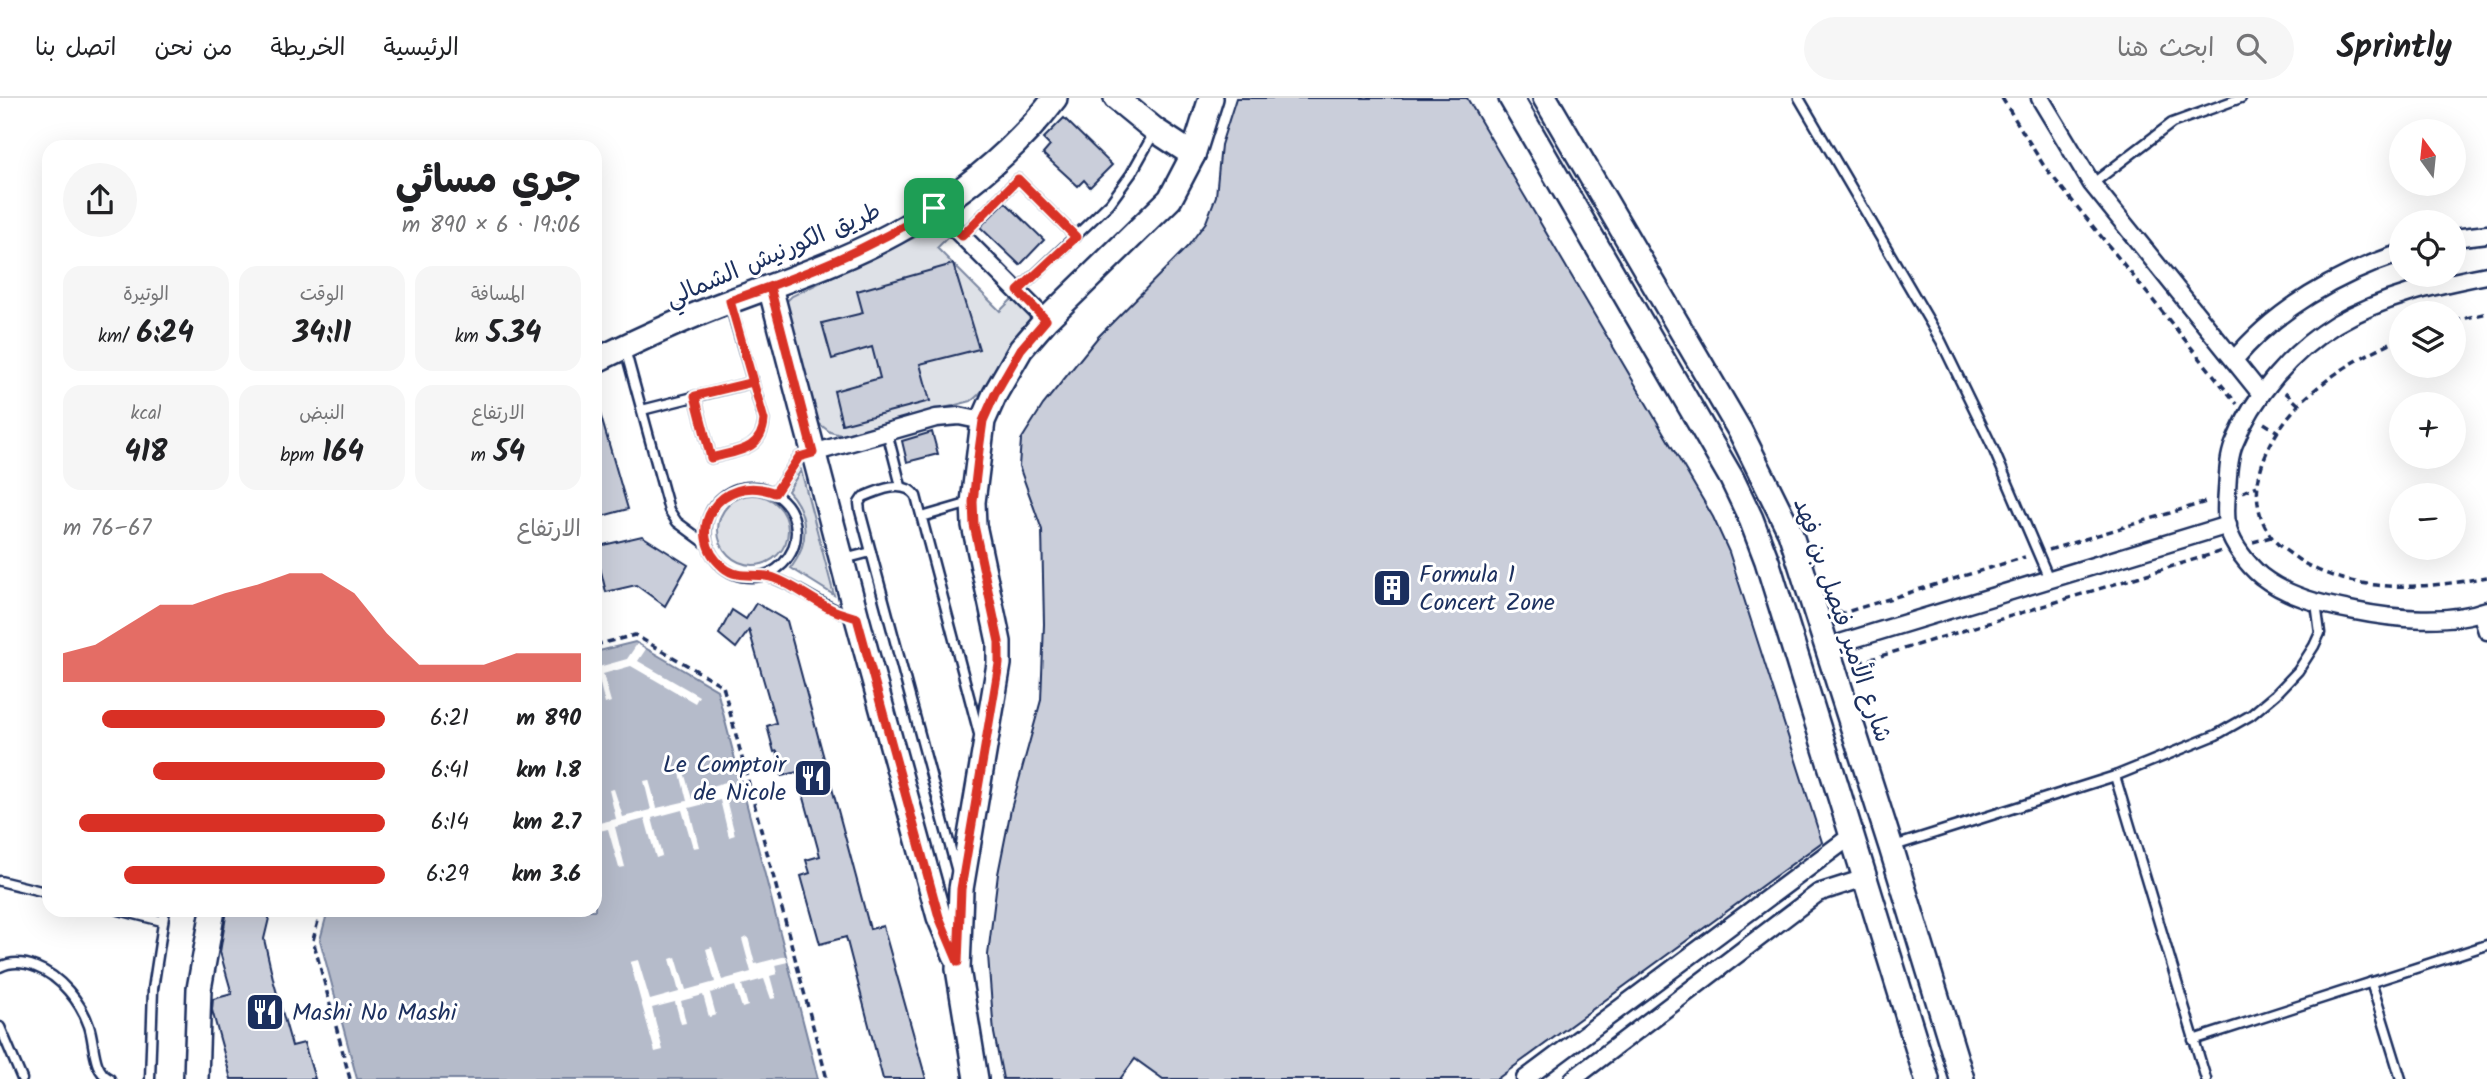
<!DOCTYPE html>
<html lang="ar">
<head>
<meta charset="utf-8">
<style>
	body { margin:0; font-family:Kalam,"Playpen Sans Arabic",sans-serif; background:#f6f6f6; color:#202124; direction:rtl; height:100vh; display:flex; flex-direction:column; font-size:26px; white-space:nowrap }
	* { box-sizing:border-box; margin:0 }
	p { font-size:23px; color:#757577 }
	.icon { flex:none; width:38px; height:38px; fill:none; stroke:currentColor; stroke-width:2; stroke-linecap:round; stroke-linejoin:round }
	.map { position:relative; flex:1; overflow:hidden; direction:ltr }
	.drawer { position:absolute; left:42px; top:42px; width:560px; height:777px; display:flex; flex-direction:column; background:#fff; border-radius:21px; box-shadow:0 7px 28px #0002; direction:rtl }
	.drawer>* { flex:none }
	.needle { width:46px; rotate:345deg }
	.tools { position:absolute; left:2389px; top:21px; display:grid; gap:14px }
	.tools a { display:grid; place-items:center; width:77px; height:77px; border-radius:50%; background:#fff; box-shadow:0 7px 28px #0002; font-size:35px }
	.pin { position:absolute; display:grid; place-items:center; width:60px; height:60px; color:#fff; margin:-30px; border-radius:14px; box-shadow:0 4px 10px #0006 }
	.round { display:grid; place-items:center; flex:none; width:74px; height:74px; border-radius:37px; background:#f6f6f6 }
	.headline { display:flex; align-items:center; justify-content:space-between; height:119px; padding:0 21px }
	h1 { font-size:38px; font-weight:700; line-height:52px }
	.stats { display:grid; grid-template-columns:repeat(3,1fr); gap:10px; height:119px; padding:7px 21px }
	.stats div { display:grid; align-content:center; border-radius:18px; background:#f6f6f6; text-align:center }
	.stats b { font-size:30px; font-weight:700 }
	.stats small { font-size:19px; font-weight:400 }
	.stats p { font-size:19px }
	.chart { height:196px; padding:14px 21px }
	.chart p { display:flex; justify-content:space-between }
	.chart svg { width:100%; height:126px; margin-top:7px; fill:#d93025; opacity:.7 }
	ul { padding:0 21px; list-style:none; font-size:23px }
	li { display:grid; grid-template-columns:112px 84px 1fr; align-items:center; height:52px }
	li i { height:18px; border-radius:9px; background:#d93025 }
	header { display:flex; align-items:center; gap:42px; box-sizing:border-box; height:98px; padding:0 35px; background:#fff; border-bottom:2px solid #e0e0e0 }
	header strong { font-size:33px }
	nav { display:flex; gap:38px; margin-inline-start:auto; font-size:24px }
	.search { width:490px; height:63px; background:#f6f6f6; display:flex; align-items:center; gap:18px; box-sizing:border-box; padding:0 24px; border-radius:38px; color:#757577; font-size:26px }
	.map>svg:first-child { display:block }
</style>
</head>
<body>
<header>
<strong>Sprintly</strong>
<div class="search"><svg class="icon" aria-label="search" viewBox="0 0 24 24"><circle cx="10" cy="10" r="6"/><path d="M15 15l6 6"/></svg>ابحث هنا</div>
<nav><a>الرئيسية</a><a>الخريطة</a><a>من نحن</a><a>اتصل بنا</a></nav>
</header>
<div class="map">
<svg width="2487" height="981" viewBox="0 0 2487 981">
	<rect width="100%" height="100%" fill="#fff"/>
	<filter id="ink" filterUnits="userSpaceOnUse"><feTurbulence type="fractalNoise" baseFrequency=".0143" numOctaves="2"/><feDisplacementMap in="SourceGraphic" scale="14" xChannelSelector="R" yChannelSelector="G"/><feConvolveMatrix kernelMatrix="1 2 1 2 8 2 1 2 1" color-interpolation-filters="sRGB"/></filter>
	<g filter="url(#ink)">
		<g fill="#dee1e7" stroke="#7c88a2" stroke-width="2">
			<path d="M938,128L949,138L937,150L1000,213L1013,200L1029,216L1030,221C1021,233 1011,245 1003,257C993,274 987,292 971,303L841,337L830,334L813,321L784,213L786,204L792,198Z"/>
			<path d="M801,372L834,497L791,470C810,445 809,416 788,393Z"/>
			<circle cx="753" cy="432" r="35"/>
		</g>
		<path fill="#b5bbca" stroke="#77839f" stroke-width="2" d="M635,544L717,592L818,981H357L320,842L328,812H595V554Z"/>
		<g fill="#fff">
			<path d="M637,546L646,551L638,563L699,598L695,605L631,568L603,576L611,604L605,606L598,578H595V570L627,561Z"/>
			<path d="M684,674L692,701L709,697L707,689L726,684L727,688L741,685L742,691L728,694L729,699L726,701L735,737L729,739L720,702L689,710L699,749L693,750L682,712L652,720L662,758L656,760L645,721L615,729L625,769L619,770L608,731L595,734V726L616,721L609,692L614,691L623,719L651,712L644,683L649,682L657,710L687,703L680,675Z"/>
			<path d="M748,839L755,866L786,858L788,864L775,867L777,876L770,878L776,900L771,901L764,881L742,887L748,908L742,910L735,888L710,895L716,917L709,919L703,897L681,903L686,925L681,926L675,904L652,910L663,952L655,954L630,864L638,862L650,902L679,894L670,861L676,859L686,892L715,884L706,851L712,849L722,882L751,874L742,841Z"/>
		</g>
		<g fill="#caceda" stroke="#1b2f5e" stroke-width="2">
			<path d="M1236,0H1467L1713,419L1729,454L1822,744L1497,981H1163L1135,961L1120,981H1003L994,935L988,857L998,776L1011,711L1041,602L1044,526L1042,432L1019,368L1021,342L1043,307L1098,239L1188,148L1206,124L1216,98L1221,47Z"/>
			<path d="M1064,20L1112,67L1090,89L1084,82L1078,88L1043,56L1050,48L1043,41Z"/>
			<path d="M1005,104L1044,142L1020,167L980,129Z"/>
			<path d="M953,166L979,251L920,266L930,303L842,326L834,293L880,280L872,249L832,261L822,225L863,215L857,193Z"/>
			<path d="M599,312L628,411L595,420V313Z"/>
			<path d="M932,334L938,356L907,364L902,343Z"/>
			<path d="M642,438L688,467L665,508L636,487L606,494L595,449Z"/>
			<path d="M756,505L787,523L870,831L883,828L926,981H883L846,839L820,846L801,778L810,775L806,762L820,758L797,674L782,678L777,653L774,654L767,628L776,625L749,532L736,550L719,536L732,512L746,521Z"/>
			<path d="M227,812H271L264,841L274,885L292,948L304,945L315,981H231L212,912L213,901L232,896L220,854Z"/>
		</g>
		<g fill="none" stroke-linecap="round" stroke-linejoin="round">
			<g stroke="#1b2f5e" stroke-width="13">
				<g id="service">
					<path d="M1799,0L1941,243L1992,348L2049,481"/>
					<path d="M2092,86L2172,25L2241,0"/>
					<path d="M962,138L1018,81L1076,139"/>
					<path d="M1018,193L1110,105L1131,76L1154,35"/>
					<path d="M625,251L669,412L677,424L708,447"/>
					<path d="M695,298L711,360C736,353 762,353 764,322L730,206"/>
					<path d="M642,312L753,284"/>
					<path d="M887,334L901,388"/>
					<circle cx="751" cy="434" r="45"/>
					<path d="M775,395L799,359L811,356"/>
					<path d="M922,419L970,405"/>
					<path d="M844,461L871,454"/>
					<path d="M765,477C796,486 822,509 853,519"/>
					<path d="M2115,678L2206,981"/>
					<path d="M1891,749L2115,678L2216,637L2251,617L2276,596L2298,573L2314,548L2320,535L2316,505"/>
					<path d="M957,774L860,413L859,405L863,399C879,392 904,381 916,398L979,636"/>
					<path d="M0,783L49,795"/>
					<path d="M119,812L162,823"/>
					<path d="M0,869C12,863 23,864 36,869C60,878 81,904 89,928C95,945 92,973 110,981"/>
					<path d="M2371,884L2401,981"/>
					<path d="M0,929L22,981"/>
					<path d="M2193,942L2487,847"/>
					<path d="M150,981L153,891L165,812"/>
				</g>
			</g>
			<g stroke="#1b2f5e" stroke-width="21">
				<g id="minor">
					<path d="M2040,0L2092,86L2261,296"/>
					<path d="M934,110L1046,222"/>
					<path d="M2454,140L2487,136"/>
					<path d="M2487,177C2435,187 2382,199 2336,226C2292,253 2253,298 2234,346C2228,361 2228,378 2227,393C2226,405 2225,420 2228,431C2233,448 2248,467 2261,478C2288,499 2323,507 2355,513C2394,521 2449,526 2487,512"/>
					<path d="M2234,262C2276,211 2338,176 2401,155"/>
					<path d="M813,355L936,320L959,318L983,323"/>
					<path d="M2481,514L2487,533"/>
					<path d="M1827,549L2228,427"/>
					<path d="M1525,981L1851,738"/>
					<path d="M1573,981L1818,795L1865,780"/>
				</g>
			</g>
			<g stroke="#1b2f5e" stroke-width="28">
				<g id="secondary">
					<path d="M1116,0L1155,32L1193,57"/>
					<path d="M1511,0L1732,381L1751,421L1767,463L1927,981"/>
					<path d="M1545,0L1740,333L1790,434L1891,749L1962,981"/>
					<path d="M770,189L857,520L939,819L955,857"/>
					<path d="M595,263C640,241 684,220 731,203C790,181 853,160 907,128C962,95 1016,52 1055,0"/>
					<path d="M196,981L199,891L213,812"/>
					<path d="M976,981L958,871L960,820L961,791L999,566V544L974,427L973,404L983,323L995,296L1021,251L1046,222L1170,101L1193,57L1211,0"/>
				</g>
			</g>
			<g stroke="#1b2f5e" stroke-width="3.5" stroke-dasharray="7 5" stroke-linecap="butt">
				<path d="M2002,0L2044,68L2237,306"/>
				<path d="M2454,223L2487,215"/>
				<path d="M2401,240C2368,255 2337,272 2310,296C2273,328 2237,391 2271,438C2277,448 2290,455 2299,462C2354,497 2426,491 2487,479"/>
				<path d="M2285,294L2299,307"/>
				<path d="M2264,325L2278,334"/>
				<path d="M2243,394L2257,388"/>
				<path d="M2253,444L2271,439"/>
				<path d="M2049,452L2209,403"/>
				<path d="M1838,514L1843,515L2025,459"/>
				<path d="M595,547L635,537L723,588L827,981"/>
				<path d="M1856,558L1859,568L1858,574"/>
				<path d="M1858,565L2222,453"/>
				<path d="M321,812L313,842L350,981"/>
			</g>
			<use href="#service" stroke="#fff" stroke-width="8"/>
			<use href="#minor" stroke="#fff" stroke-width="16"/>
			<use href="#secondary" stroke="#fff" stroke-width="23"/>
		</g>
	</g>
	<g fill="none" stroke-linecap="round" stroke-linejoin="round" filter="url(#ink)">
		<g stroke="#fff" stroke-width="14">
			<path id="route" d="M934,110C871,151 800,178 730,203L764,322C762,353 736,353 711,360L695,298L753,284L730,203L770,189L813,355L799,359L775,395C719,373 682,435 723,469C739,483 757,473 774,480C794,487 812,502 831,511C839,515 848,517 857,520L939,819L958,864L961,791L999,566V544L974,427L973,404L979,352L983,323L995,296L1021,251L1046,222L1018,193L1076,139L1018,81L962,138L934,110"/>
		</g>
		<use href="#route" stroke="#d93025" stroke-width="9"/>
	</g>
	<defs>
		<g id="building-square" transform="scale(2.0125)"><rect x="-9" y="-9" width="18" height="18" rx="4" fill="#1b2f5e" stroke="#fff"/><path d="M-4-6H4V6H1V3H-1V6H-4ZM-2.5-4.3h1.7v1.8h-1.7ZM.8-4.3h1.7v1.8H.8ZM-2.5-1h1.7V.8h-1.7ZM.8-1h1.7V.8H.8Z" fill="#fff"/></g>
		<g id="restaurant-square" transform="scale(2.0125)"><rect x="-9" y="-9" width="18" height="18" rx="4" fill="#1b2f5e" stroke="#fff"/><path d="M-5-6h1v4h1v-4h1v4h1v-4h1v5L-1.5 .5V6h-2V.5L-5-1ZM5-6V6H3V1.5H1.5Q1.5-4 5-6Z" fill="#fff"/></g>
	</defs>
	<g fill-rule="evenodd">
		<use href="#building-square" x="1392" y="490"/>
		<use href="#restaurant-square" x="813" y="680"/>
		<use href="#restaurant-square" x="265" y="914"/>
	</g>
	<g text-anchor="middle" stroke-width="6" stroke-linejoin="round" paint-order="stroke">
		<g font-size="24" fill="#1b2f5e" stroke="#fff">
			<text transform="translate(773 156) rotate(-23)" y="8">طريق الكورنيش الشمالي</text>
			<text transform="translate(1843 522) rotate(71)" y="8">شارع الأمير فيصل بن فهد</text>
		</g>
		<g font-size="24" fill="#1b2f5e" stroke="#fff" text-anchor="start">
			<text x="1419" y="484">Formula 1<tspan x="1419" dy="28">Concert Zone</tspan></text>
			<text x="786" y="674" text-anchor="end">Le Comptoir<tspan x="786" dy="28">de Nicole</tspan></text>
			<text x="292" y="922">Mashi No Mashi</text>
		</g>
	</g>
</svg>
<div class="tools">
<a><svg class="needle" viewBox="-14 -14 28 28"><path d="M0-13l5 13h-10z" fill="#e53935"/><path d="M0 13l5-13h-10z" fill="#757577"/></svg></a>
<a><svg class="icon" aria-label="locate" viewBox="0 0 24 24"><circle cx="12" cy="12" r="6"/><path d="M12 2v4M12 18v4M2 12h4M18 12h4"/></svg></a>
<a><svg class="icon" aria-label="layers" viewBox="0 0 24 24"><path d="M12 4l9 5-9 5-9-5zM3 14l9 5 9-5"/></svg></a>
<a>+</a>
<a>−</a>
</div>
<div class="pin" style="left:934px;top:110px;background:#1e9e55"><svg class="icon" aria-label="arrive" viewBox="0 0 24 24"><path d="M6 21V4h12l-3 4 3 4H6"/></svg></div>
<section class="drawer">
<div class="headline"><div><h1>جري مسائي</h1><p>19:06 · 6 × 890 m</p></div><a class="round"><svg class="icon" aria-label="share" viewBox="0 0 24 24"><path d="M12 15V3M7 8l5-5 5 5M5 13v7h14v-7"/></svg></a></div>
<div class="stats">
<div><p>المسافة</p><b>5.34<small> km</small></b></div>
<div><p>الوقت</p><b>34:11</b></div>
<div><p>الوتيرة</p><b>6:24<small> /km</small></b></div>
</div>
<div class="stats">
<div><p>الارتفاع</p><b>54<small> m</small></b></div>
<div><p>النبض</p><b>164<small> bpm</small></b></div>
<div><p>kcal</p><b>418</b></div>
</div>
<div class="chart"><p><span>الارتفاع</span>67–76 m</p>
<svg viewBox="0 0 160 44" preserveAspectRatio="none"><path d="M0 44V34L10 31L20 24L30 17L40 17L50 13L60 10L70 6L80 6L90 13L100 27L110 38L120 38L130 38L140 34L150 34L160 34V44z"/></svg>
</div>
<ul>
<li><b>890 m</b>6:21<i style="width:88%"></i></li>
<li><b>1.8 km</b>6:41<i style="width:72%"></i></li>
<li><b>2.7 km</b>6:14<i style="width:95%"></i></li>
<li><b>3.6 km</b>6:29<i style="width:81%"></i></li>
</ul>
</section>
</div>
</body>
</html>
